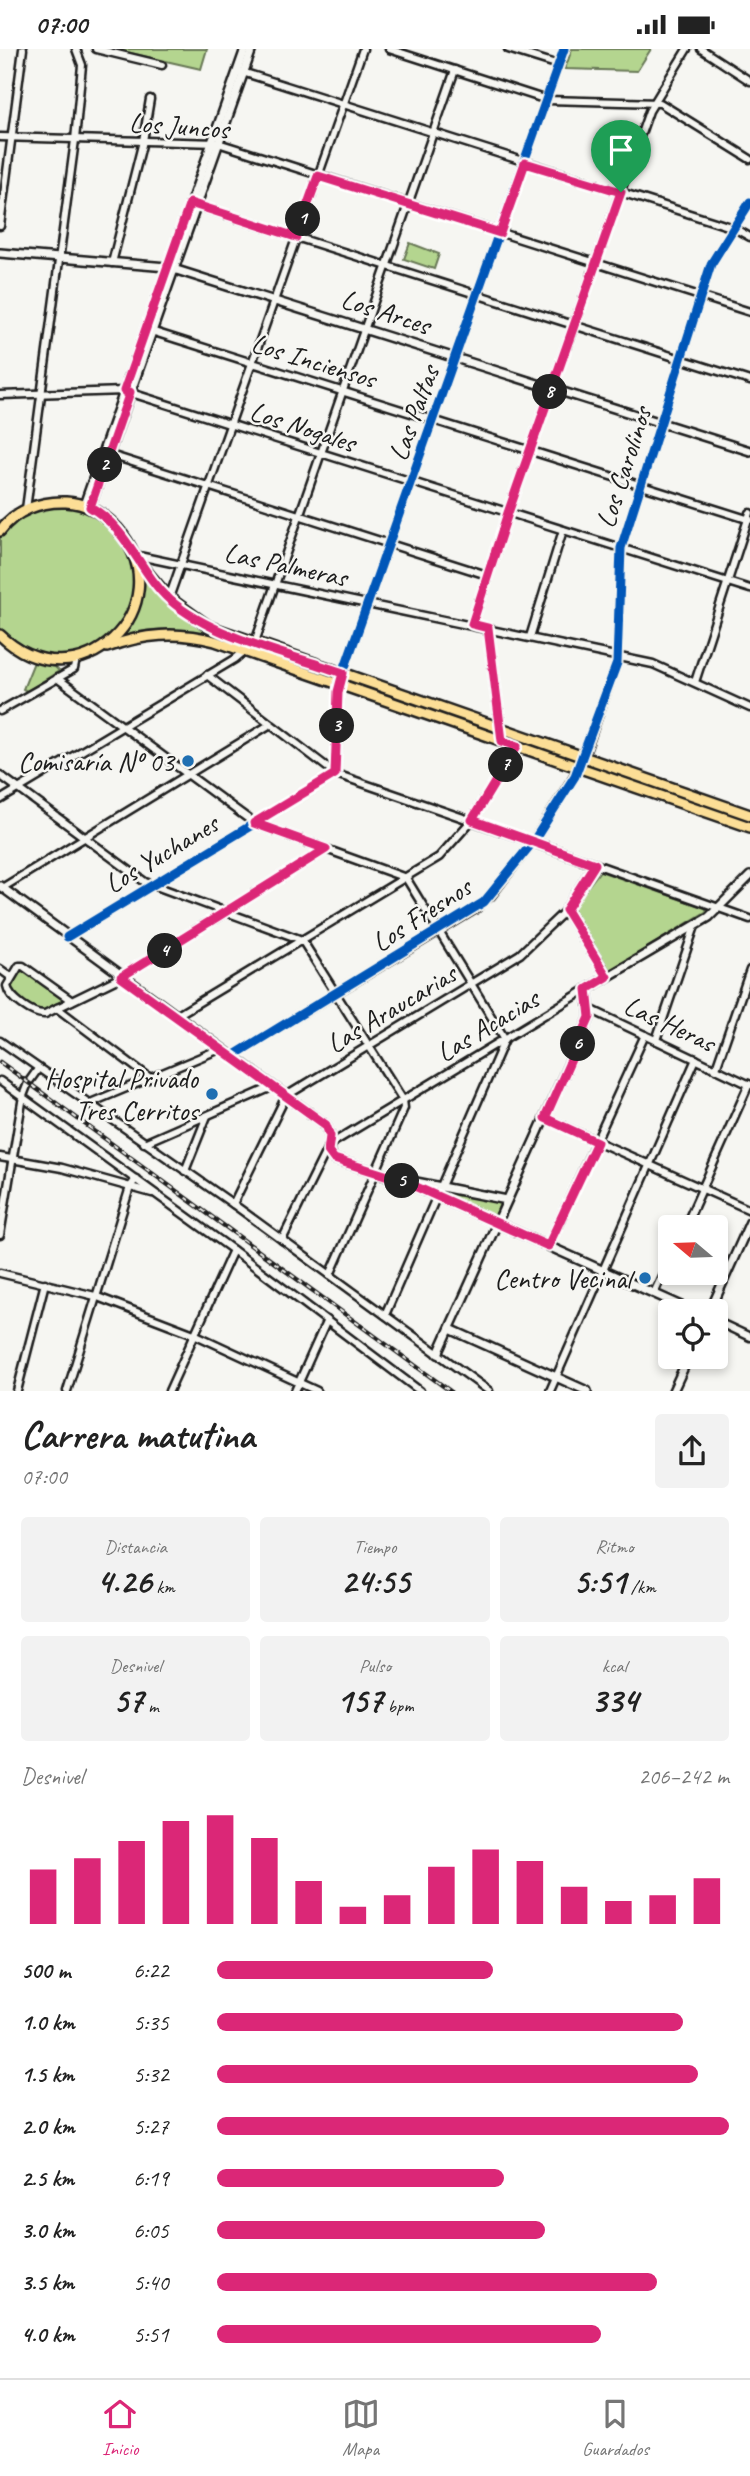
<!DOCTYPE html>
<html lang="es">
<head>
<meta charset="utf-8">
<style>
	body { margin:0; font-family:Caveat,sans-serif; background:#f2f2f2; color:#222; height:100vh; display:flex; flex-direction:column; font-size:26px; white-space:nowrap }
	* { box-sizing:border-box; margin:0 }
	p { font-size:23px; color:#767676 }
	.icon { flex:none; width:38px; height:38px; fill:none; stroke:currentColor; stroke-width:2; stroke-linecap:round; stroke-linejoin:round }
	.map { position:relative; height:1342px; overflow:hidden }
	.details { display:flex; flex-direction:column; background:#fff; flex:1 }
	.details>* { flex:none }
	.needle { width:46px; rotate:289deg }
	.buttons { position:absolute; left:658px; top:1166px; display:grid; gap:14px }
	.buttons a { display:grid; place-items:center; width:70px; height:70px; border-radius:7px; background:#fff; box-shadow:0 4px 10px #0003; font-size:35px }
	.pin { position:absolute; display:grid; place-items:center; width:60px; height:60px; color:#fff; margin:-72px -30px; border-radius:50% 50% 50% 0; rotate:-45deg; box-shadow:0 0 7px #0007 }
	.pin .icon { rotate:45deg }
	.km { position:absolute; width:35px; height:35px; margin:-18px; border-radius:50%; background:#222; color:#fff; font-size:19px; line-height:35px; text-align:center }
	.round { display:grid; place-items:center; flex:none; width:74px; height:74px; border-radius:7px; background:#f2f2f2 }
	.summary { display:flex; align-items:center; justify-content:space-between; height:119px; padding:0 21px }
	h1 { font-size:38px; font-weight:600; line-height:52px }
	.stats { display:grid; grid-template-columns:repeat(3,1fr); gap:10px; height:119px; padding:7px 21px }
	.stats div { display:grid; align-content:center; border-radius:7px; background:#f2f2f2; text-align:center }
	.stats b { font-size:35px; font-weight:600 }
	.stats small { font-size:19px; font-weight:400 }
	.stats p { font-size:19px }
	.chart { height:196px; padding:14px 21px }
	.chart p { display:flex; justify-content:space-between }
	.chart svg { width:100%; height:126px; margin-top:7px; stroke:#db2777; stroke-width:6 }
	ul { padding:0 21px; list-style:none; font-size:23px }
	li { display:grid; grid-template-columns:112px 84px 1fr; align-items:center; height:52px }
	li i { height:18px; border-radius:9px; background:#db2777 }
	.status { display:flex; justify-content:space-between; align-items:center; height:49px; padding:0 35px; background:#fff; direction:ltr }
	.status svg { height:19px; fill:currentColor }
	.tabs { display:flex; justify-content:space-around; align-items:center; height:98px; border-top:2px solid #e0e0e0; background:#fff; font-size:19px; color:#767676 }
	.tabs a { display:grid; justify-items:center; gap:4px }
	.tabs .active { color:#db2777 }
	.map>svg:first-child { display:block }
</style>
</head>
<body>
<div class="status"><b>07:00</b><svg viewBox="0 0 49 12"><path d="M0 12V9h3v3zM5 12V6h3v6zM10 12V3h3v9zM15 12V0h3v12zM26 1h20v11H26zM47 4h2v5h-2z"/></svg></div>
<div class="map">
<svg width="750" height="1342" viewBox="0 0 750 1342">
	<rect width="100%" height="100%" fill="#f6f6f2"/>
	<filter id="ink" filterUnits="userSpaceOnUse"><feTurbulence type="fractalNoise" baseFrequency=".0143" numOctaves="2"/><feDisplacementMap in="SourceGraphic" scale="14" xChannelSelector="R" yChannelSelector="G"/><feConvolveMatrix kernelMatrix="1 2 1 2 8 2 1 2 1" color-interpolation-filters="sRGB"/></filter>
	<g filter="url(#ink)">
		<g fill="#b4d58f" stroke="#687856" stroke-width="2">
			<path d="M113,0H207L201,20Z"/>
			<path d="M572,0H651L637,22L565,20Z"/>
			<path d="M410,194L439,205L434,220L404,210Z"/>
			<path d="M57,456C83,459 100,465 117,486C178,563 73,652 0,580V484L28,462Z"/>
			<path d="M139,518C174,559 192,575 243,593L241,597C201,583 159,572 118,589L134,563Z"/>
			<path d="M34,613L55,618L59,622L27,642L23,640Z"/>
			<path d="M600,822L705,859L707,862L609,922L572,864L574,855Z"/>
			<path d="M19,917L72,952L41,966L10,946L7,937Z"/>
			<path d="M443,1142L500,1154L494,1170L441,1147Z"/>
		</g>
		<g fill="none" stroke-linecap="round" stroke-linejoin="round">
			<g stroke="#1c1c1c" stroke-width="11">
				<g id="minor">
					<path d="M96,0L162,16"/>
					<path d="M389,0L547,51L660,54L750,110"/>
					<path d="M508,0L559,16"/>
					<path d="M701,0L750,32"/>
					<path d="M239,22L734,179L750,188"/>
					<path d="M0,88L218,94L750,263"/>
					<path d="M195,156L750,332"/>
					<path d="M0,177L23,0"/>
					<path d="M112,214L143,92L150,50"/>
					<path d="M151,282L750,471"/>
					<path d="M0,346L125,342L750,540"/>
					<path d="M104,404L487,526"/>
					<path d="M26,460L75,91L82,16L76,0"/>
					<path d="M134,506L653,615L750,659"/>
					<path d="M169,549L363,0"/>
					<path d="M472,575L508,464L649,62L687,0"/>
					<path d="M488,579L502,692"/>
					<path d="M530,588L563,481"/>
					<path d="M207,626L336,725L533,793L491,847L476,860L231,1008"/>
					<path d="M57,629L254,774L406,829L505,990L385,1266"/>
					<path d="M695,633L750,464"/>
					<path d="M0,662L74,620L76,610"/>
					<path d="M584,708L617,614L621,499L711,215L750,153"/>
					<path d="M0,726L145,833L302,891L403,1051L404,1059L330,1226"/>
					<path d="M0,751L235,610L255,593L455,21"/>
					<path d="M595,815L750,870"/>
					<path d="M2,839L269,676"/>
					<path d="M67,888L336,725L339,635L564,0"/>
					<path d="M0,920L11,928"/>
					<path d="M72,952L23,917H19L7,937C9,949 33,966 45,965L121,928L326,800"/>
					<path d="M57,959L150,1029"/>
					<path d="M592,961L750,1036"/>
					<path d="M176,967L439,808L472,771L518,695"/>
					<path d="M656,991L695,877"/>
					<path d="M0,992L233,1155L489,1342"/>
					<path d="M716,1019L750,921"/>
					<path d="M0,1032L233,1201L420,1342"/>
					<path d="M88,1055L220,1000"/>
					<path d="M545,1069L750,1161"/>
					<path d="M144,1094L272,1038"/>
					<path d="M0,1108L62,1119L152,1144"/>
					<path d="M185,1122L207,1067"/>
					<path d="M233,1155L286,1047L520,905L566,861"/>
					<path d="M685,1178L749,1035"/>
					<path d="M0,1186L23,1047L28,1034L38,1020"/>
					<path d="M282,1191L329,1096L587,940"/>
					<path d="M548,1197L645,986"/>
					<path d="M0,1224L95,1247L194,1285L317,1342"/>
					<path d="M654,1244L670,1210"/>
					<path d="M716,1272L750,1288"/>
					<path d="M17,1342L45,1234"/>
					<path d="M67,1342L130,1138L136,1130"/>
					<path d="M169,1342L233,1201"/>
					<path d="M295,1342L327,1271"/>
					<path d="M550,1342L696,1010"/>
				</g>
			</g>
			<g stroke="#1c1c1c" stroke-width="12">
				<g id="tertiary">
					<path d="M0,204L167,218L750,402"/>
					<path d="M84,456L245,0"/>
					<path d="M90,458L252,0"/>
					<path d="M581,716L533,793L595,815L566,861L607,927"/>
					<path d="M0,837L326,1076L330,1087L329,1102L334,1110L401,1131L693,1262"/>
					<path d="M411,1132L507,1151"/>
					<path d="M710,1262L750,1173"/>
					<path d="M450,1280L587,1342"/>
					<path d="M438,1305L590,968L587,940L709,868L750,827"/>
					<path d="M673,1342L689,1307"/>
				</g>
			</g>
			<g stroke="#1c1c1c" stroke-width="14">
				<g id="primary">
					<path d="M0,482C15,461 41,452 66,453C86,454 103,464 117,479C185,556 78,661 0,586"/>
					<path d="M135,509L169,549L208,577L750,766"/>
					<path d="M107,598C144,585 176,582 215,592L750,778"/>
				</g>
			</g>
			<use href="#minor" stroke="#f6f6f2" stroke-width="6"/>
			<use href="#tertiary" stroke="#f6f6f2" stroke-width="7"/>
			<use href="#primary" stroke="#fcde96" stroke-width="9"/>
			<g stroke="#1c1c1c" stroke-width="4.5">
				<path id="rail" d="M0,1013L450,1342"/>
			</g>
			<use href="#rail" stroke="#f6f6f2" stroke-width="2" stroke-dasharray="5" stroke-linecap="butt"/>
			<g stroke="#f6f6f2" stroke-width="13">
				<g id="cycleway">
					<path d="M67,888L336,725L339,635L564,0"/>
					<path d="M231,1008L484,853L533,793L575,727L617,614L621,499L711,215L750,153"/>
				</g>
			</g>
			<use href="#cycleway" stroke="#0057b8" stroke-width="9"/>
		</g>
	</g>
	<g fill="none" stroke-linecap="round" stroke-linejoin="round" filter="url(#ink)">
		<g stroke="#fff" stroke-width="14">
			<path id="route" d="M525,114L621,143L508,464L472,575L488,579L502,692L517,697L472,771L595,815L566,861L607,928L587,940L590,968L545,1069L597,1093L548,1197L401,1131L334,1110L328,1102L330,1087L326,1076L121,928L326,800L254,774L335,725L338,643L343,624C289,605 213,589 170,551C139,523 128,479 90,458L130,343L124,342L190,154L296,188L318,127L500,184Z"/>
		</g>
		<use href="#route" stroke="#db2777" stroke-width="9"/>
	</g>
	<g fill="#1f6fb2" stroke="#f6f6f2" stroke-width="2.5">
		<circle cx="188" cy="712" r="7"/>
		<circle cx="212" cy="1045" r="7"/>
		<circle cx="645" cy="1229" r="7"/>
	</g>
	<g text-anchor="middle" stroke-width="5" stroke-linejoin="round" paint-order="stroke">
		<g font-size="28" fill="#1c1c1c" stroke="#f6f6f2">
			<text transform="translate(179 76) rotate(4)" y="10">Los Juncos</text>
			<text transform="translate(386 262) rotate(18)" y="10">Los Arces</text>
			<text transform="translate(314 311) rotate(17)" y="10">Los Inciensos</text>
			<text transform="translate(413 364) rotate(-70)" y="10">Las Paltas</text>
			<text transform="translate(303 377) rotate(18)" y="10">Los Nogales</text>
			<text transform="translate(623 418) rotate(-72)" y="10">Los Carolinos</text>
			<text transform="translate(286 515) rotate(12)" y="10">Las Palmeras</text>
			<text transform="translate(161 804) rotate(-31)" y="10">Los Yuchanes</text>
			<text transform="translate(421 865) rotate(-33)" y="10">Los Fresnos</text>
			<text transform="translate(391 959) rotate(-31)" y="10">Las Araucarias</text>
			<text transform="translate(670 974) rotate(25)" y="10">Las Heras</text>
			<text transform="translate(487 976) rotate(-31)" y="10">Las Acacias</text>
		</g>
		<g font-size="28" fill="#1c1c1c" stroke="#f6f6f2" text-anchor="end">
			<text x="174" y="722">Comisaría Nº 03</text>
			<text x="198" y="1039">Hospital Privado<tspan x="198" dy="32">Tres Cerritos</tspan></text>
			<text x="631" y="1239">Centro Vecinal</text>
		</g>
	</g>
</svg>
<div class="buttons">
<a><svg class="needle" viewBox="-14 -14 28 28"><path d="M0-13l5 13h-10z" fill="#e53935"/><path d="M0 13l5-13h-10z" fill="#767676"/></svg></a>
<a><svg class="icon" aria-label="locate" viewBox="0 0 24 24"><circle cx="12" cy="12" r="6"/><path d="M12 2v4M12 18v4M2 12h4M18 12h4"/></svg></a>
</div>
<div class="pin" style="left:621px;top:143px;background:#1e9e55"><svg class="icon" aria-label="arrive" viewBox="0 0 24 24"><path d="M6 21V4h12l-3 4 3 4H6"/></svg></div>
<b class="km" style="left:303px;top:170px">1</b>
<b class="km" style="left:105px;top:416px">2</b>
<b class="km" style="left:337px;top:677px">3</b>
<b class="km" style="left:165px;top:902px">4</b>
<b class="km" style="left:402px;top:1132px">5</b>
<b class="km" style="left:578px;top:995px">6</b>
<b class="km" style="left:506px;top:716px">7</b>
<b class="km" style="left:550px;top:343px">8</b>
</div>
<section class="details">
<div class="summary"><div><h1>Carrera matutina</h1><p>07:00</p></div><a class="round"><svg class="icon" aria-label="share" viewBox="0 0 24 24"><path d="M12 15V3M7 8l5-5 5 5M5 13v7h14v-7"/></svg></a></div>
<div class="stats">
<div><p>Distancia</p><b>4.26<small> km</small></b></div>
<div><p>Tiempo</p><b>24:55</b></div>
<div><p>Ritmo</p><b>5:51<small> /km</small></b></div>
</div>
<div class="stats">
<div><p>Desnivel</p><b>57<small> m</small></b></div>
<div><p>Pulso</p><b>157<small> bpm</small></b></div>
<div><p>kcal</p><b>334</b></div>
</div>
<div class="chart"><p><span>Desnivel</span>206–242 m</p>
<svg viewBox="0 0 160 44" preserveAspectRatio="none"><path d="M5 44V25M15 44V21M25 44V15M35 44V8M45 44V6M55 44V14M65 44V29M75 44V38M85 44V34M95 44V24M105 44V18M115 44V22M125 44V31M135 44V36M145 44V34M155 44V28"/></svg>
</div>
<ul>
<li><b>500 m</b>6:22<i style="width:54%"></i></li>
<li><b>1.0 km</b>5:35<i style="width:91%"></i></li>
<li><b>1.5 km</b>5:32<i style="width:94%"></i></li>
<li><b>2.0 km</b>5:27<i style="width:100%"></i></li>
<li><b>2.5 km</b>6:19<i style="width:56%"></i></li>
<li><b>3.0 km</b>6:05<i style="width:64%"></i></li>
<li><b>3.5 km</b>5:40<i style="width:86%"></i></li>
<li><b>4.0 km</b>5:51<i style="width:75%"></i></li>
</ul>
</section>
<nav class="tabs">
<a class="active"><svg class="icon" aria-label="home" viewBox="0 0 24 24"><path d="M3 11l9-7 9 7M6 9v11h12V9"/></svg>Inicio</a>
<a><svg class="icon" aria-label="map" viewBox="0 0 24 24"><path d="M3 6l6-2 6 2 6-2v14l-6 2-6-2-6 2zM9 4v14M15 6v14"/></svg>Mapa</a>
<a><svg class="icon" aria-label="saved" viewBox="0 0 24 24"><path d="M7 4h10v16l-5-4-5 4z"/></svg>Guardados</a>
</nav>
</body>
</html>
